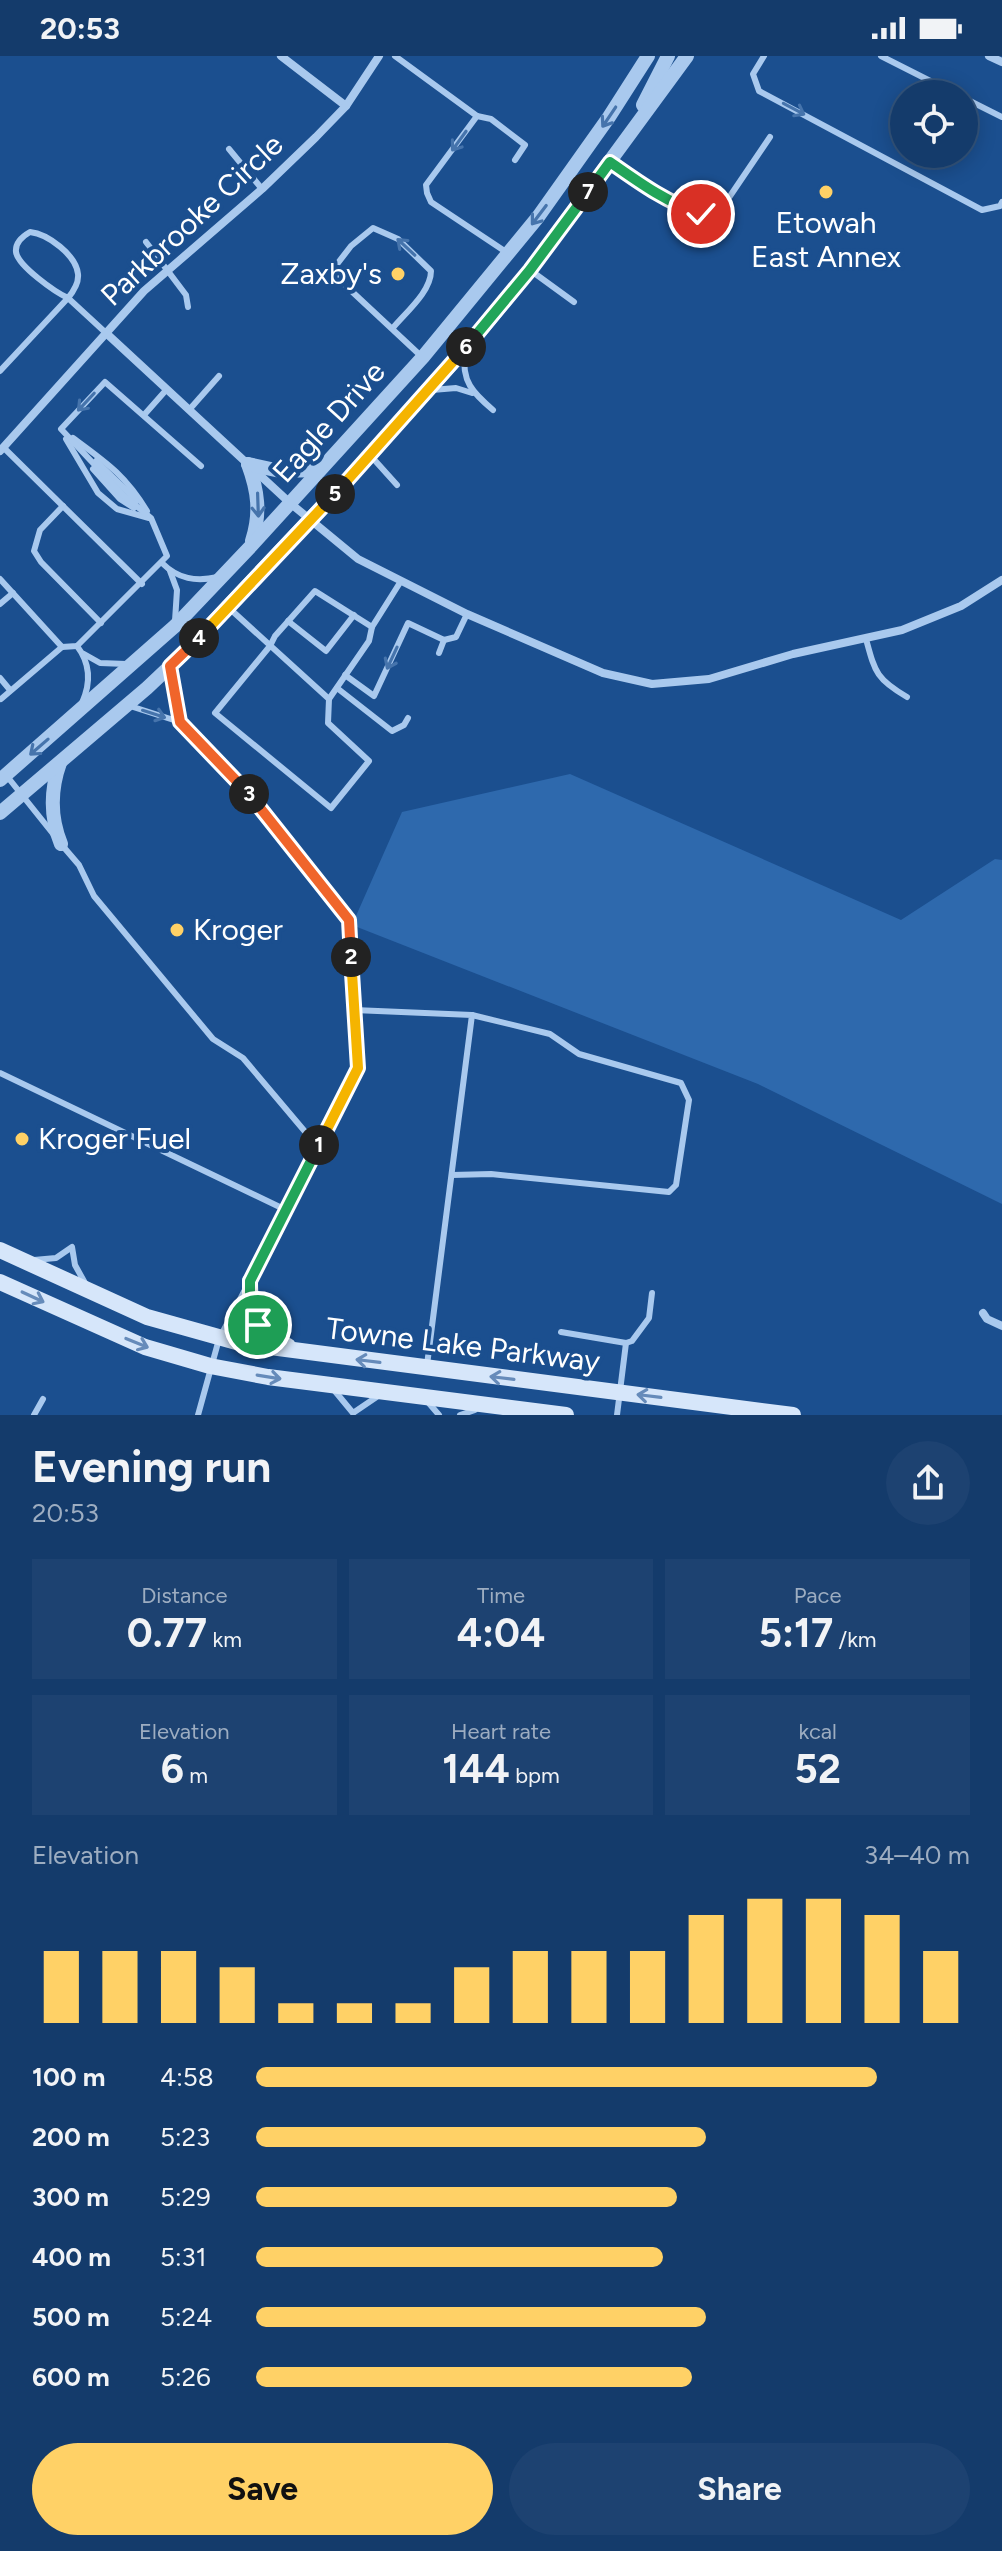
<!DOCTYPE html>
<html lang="en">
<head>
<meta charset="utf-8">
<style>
	body { margin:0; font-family:Figtree,sans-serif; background:#1d4271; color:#f1f3f6; height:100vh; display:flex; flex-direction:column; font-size:30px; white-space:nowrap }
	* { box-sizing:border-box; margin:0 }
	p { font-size:26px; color:#9dadc1 }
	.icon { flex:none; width:44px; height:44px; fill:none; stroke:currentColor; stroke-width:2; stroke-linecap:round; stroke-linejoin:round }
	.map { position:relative; height:1359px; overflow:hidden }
	.side { display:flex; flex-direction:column; background:#143b6b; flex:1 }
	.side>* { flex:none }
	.tools { position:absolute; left:890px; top:24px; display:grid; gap:16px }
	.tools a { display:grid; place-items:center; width:88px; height:88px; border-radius:50%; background:#143b6b; box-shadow:0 4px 20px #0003,0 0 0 2px #33557e; font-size:40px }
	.pin { position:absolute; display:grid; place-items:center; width:68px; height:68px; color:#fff; margin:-34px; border:4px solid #fff; border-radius:50%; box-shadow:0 2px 8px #0007 }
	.km { position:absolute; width:40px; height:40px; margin:-20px; border-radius:50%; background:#222; color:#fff; font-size:22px; line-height:40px; text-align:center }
	.round { display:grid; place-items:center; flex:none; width:84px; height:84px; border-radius:42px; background:#1d4271 }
	.headline { display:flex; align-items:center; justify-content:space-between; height:136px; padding:0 32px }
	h1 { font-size:44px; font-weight:700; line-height:60px }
	.metrics { display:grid; grid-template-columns:repeat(3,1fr); gap:12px; height:136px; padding:8px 32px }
	.metrics div { display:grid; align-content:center; border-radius:0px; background:#1d4271; text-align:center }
	.metrics b { font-size:40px; font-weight:700 }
	.metrics small { font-size:22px; font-weight:400 }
	.metrics p { font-size:22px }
	.chart { height:224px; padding:16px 32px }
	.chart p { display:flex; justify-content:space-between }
	.chart svg { width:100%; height:144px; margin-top:8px; stroke:#ffd166; stroke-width:6 }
	.primary-button { display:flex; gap:16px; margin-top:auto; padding:16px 32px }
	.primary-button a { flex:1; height:92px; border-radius:48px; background:#ffd166; color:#111; font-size:32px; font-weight:700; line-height:92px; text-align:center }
	.primary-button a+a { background:#1d4271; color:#f1f3f6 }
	ul { padding:0 32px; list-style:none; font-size:26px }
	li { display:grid; grid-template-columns:128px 96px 1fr; align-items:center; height:60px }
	li i { height:20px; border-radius:10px; background:#ffd166 }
	.status { display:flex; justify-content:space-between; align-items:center; height:56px; padding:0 40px; background:#143b6b; direction:ltr }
	.status svg { height:22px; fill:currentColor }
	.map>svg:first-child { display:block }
</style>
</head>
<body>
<div class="status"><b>20:53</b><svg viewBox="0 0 49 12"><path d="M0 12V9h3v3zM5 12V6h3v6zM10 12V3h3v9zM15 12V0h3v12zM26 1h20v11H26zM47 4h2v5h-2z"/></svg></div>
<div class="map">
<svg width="1002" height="1359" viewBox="0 0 1002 1359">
	<rect width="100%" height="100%" fill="#1b4f8f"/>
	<path fill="#2e69ad" d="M570,718L901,864L995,803L1002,804V1148L758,1028L352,869L402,756Z"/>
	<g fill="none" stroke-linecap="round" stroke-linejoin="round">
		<g stroke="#a9c9ee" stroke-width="6">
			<path d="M395,0L477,60"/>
			<path d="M764,0L753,18L759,35L982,154L1000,150L1002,146"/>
			<path d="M881,0L956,38"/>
			<path d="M964,42L1002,61"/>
			<path d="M229,93L262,133"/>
			<path d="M610,106C641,128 672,156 712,159L726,146L770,81"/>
			<path d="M30,176C48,178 76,199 78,218C79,227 73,236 68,242C55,236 18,210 16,196C15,187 23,180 30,176Z"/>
			<path d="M146,186L186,239L188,251"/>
			<path d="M509,198L431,146L427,137L426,129L477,60L491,63L525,89L515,104"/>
			<path d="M530,214L574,246"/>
			<path d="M392,273C405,257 431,236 431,215L398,183L373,172L351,190L331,216L421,300"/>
			<path d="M465,297C461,325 473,337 493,354"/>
			<path d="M0,315L68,242L106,277"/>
			<path d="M432,334L456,332L472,337"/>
			<path d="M189,354L219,320"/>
			<path d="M144,359L167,333"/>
			<path d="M73,382C107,407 125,419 147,455"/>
			<path d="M66,383L98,437L117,453L149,462"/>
			<path d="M3,391L142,528"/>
			<path d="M370,399L397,429"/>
			<path d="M96,405L137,445"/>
			<path d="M93,413L120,443L134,452"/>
			<path d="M63,450L40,474L34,495L41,506L101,567"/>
			<path d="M162,507C178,523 196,526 218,521"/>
			<path d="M170,515L177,534L175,565"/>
			<path d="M0,523L62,591L77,590L167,500L151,462L123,439L61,373L105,326L201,410"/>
			<path d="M0,548L13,537"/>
			<path d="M229,552L329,643L328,667L369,705L331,752L215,657L270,590L275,580L315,535L372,571L401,525"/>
			<path d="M288,565L326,595L354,559"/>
			<path d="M866,583C875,616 876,623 907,641"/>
			<path d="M77,590C90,607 91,627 82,647"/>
			<path d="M439,597L444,584"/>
			<path d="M84,598L100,607L126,608"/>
			<path d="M170,611L180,666"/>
			<path d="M345,619L374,640L408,567L444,584L456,581L467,558"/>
			<path d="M0,622L10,634"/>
			<path d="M337,632L392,675L404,669L408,662"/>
			<path d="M1,643L62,591"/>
			<path d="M329,643L369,585L372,571"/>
			<path d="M130,650L180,666L242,729L349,864L358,1012L252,1222"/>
			<path d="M6,719L54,779"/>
			<path d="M61,788L79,809L94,840L213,983L243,1002L318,1091"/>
			<path d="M354,954L472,959L427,1309"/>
			<path d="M0,1017L286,1154"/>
			<path d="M452,1119L491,1118L669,1136L676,1129L689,1044L681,1027L579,998L550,978L472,959"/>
			<path d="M34,1204L56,1202L72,1191L75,1209L85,1227"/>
			<path d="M561,1276L626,1287L632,1285L649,1262L652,1237"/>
			<path d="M334,1334L353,1357L378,1340"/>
			<path d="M427,1345L439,1359"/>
			<path d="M34,1359L43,1343"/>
			<path d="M198,1359L219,1283L246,1232"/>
			<path d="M460,1359L475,1354"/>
			<path d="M617,1359L626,1287"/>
		</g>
		<g stroke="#a9c9ee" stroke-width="8">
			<path d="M281,0L346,50"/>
			<path d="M989,0L1002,6"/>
			<path d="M106,277L290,447L358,503L467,558L603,617L652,628L709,623L793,598L902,574L961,550L1002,524"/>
			<path d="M0,395L144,235L262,133L316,81L346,50L379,0"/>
			<path d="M983,1257L987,1263L1002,1270"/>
		</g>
		<g stroke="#a9c9ee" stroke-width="14">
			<path d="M643,49L668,0"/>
			<path d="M248,408C258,435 261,457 252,485"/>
			<path d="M248,408L280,415L319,414"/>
			<path d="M60,707C50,735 50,761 61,788"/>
			<path d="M0,724L175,570L251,490L423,301L538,161L609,61L648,0"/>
			<path d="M0,757L147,632L184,597L370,399L475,282L530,214L687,0"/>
		</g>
		<g stroke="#d6e6fa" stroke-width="16">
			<path d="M0,1194L147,1261L240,1287L793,1359"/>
			<path d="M250,1225C250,1259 254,1275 288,1290"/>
			<path d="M0,1226L145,1291L210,1310L268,1321L566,1359"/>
		</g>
	</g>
	<defs><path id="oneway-shaft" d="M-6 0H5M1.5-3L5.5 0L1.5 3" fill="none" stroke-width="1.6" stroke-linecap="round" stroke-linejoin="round" transform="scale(2)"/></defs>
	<g stroke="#4674ac">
		<use href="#oneway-shaft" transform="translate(794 53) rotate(28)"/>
		<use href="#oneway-shaft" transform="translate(609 61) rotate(124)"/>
		<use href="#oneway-shaft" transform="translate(459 85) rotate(126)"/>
		<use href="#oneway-shaft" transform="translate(539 159) rotate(127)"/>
		<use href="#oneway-shaft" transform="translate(406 191) rotate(-137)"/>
		<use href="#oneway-shaft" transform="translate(86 346) rotate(133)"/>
		<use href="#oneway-shaft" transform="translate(258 449) rotate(88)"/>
		<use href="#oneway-shaft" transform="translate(392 602) rotate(115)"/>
		<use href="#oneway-shaft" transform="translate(154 658) rotate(18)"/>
		<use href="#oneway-shaft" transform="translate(39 691) rotate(139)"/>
	</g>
	<g stroke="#668bba">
		<use href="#oneway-shaft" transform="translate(33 1241) rotate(25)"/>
		<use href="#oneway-shaft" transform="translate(137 1287) rotate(22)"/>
		<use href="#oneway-shaft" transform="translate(368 1305) rotate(-173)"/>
		<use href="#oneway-shaft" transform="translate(269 1321) rotate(9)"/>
		<use href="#oneway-shaft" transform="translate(502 1322) rotate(-173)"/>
		<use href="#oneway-shaft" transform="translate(649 1340) rotate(-173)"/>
	</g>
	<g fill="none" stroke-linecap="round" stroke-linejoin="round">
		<g stroke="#fff" stroke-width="16">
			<path id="split-1" d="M258,1269L250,1247V1225L319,1089"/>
		</g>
		<g stroke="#fff" stroke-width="16">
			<path id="split-2" d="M319,1089L358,1012L351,901"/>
		</g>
		<g stroke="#fff" stroke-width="16">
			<path id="split-3" d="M249,738L349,864L351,901"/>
		</g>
		<g stroke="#fff" stroke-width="16">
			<path id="split-4" d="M199,582L170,610L180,666L249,738"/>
		</g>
		<g stroke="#fff" stroke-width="16">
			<path id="split-5" d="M199,582L335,438"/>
		</g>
		<g stroke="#fff" stroke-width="16">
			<path id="split-6" d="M335,438L466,291"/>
		</g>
		<g stroke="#fff" stroke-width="16">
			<path id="split-7" d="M466,291L530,214L588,136"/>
		</g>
		<g stroke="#fff" stroke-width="16">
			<path id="split-8" d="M588,136L610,106C640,127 666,146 701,158"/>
		</g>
		<use href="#split-1" stroke="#22a559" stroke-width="10"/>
		<use href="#split-2" stroke="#f5b400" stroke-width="10"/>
		<use href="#split-3" stroke="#f0652b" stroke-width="10"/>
		<use href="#split-4" stroke="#f0652b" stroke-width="10"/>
		<use href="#split-5" stroke="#f5b400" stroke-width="10"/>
		<use href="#split-6" stroke="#f5b400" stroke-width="10"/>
		<use href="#split-7" stroke="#22a559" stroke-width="10"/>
		<use href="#split-8" stroke="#22a559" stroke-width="10"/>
	</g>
	<g fill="#ffd166" stroke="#1b4f8f" stroke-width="3">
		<circle cx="826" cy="136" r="8"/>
		<circle cx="398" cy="218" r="8"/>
		<circle cx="177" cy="874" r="8"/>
		<circle cx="22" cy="1083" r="8"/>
	</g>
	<g text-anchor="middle" stroke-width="8" stroke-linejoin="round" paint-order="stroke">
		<g font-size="30" fill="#fff" stroke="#1b4f8f">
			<text transform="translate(192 164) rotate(-43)" y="10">Parkbrooke Circle</text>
			<text transform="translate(329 366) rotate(-48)" y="10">Eagle Drive</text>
			<text transform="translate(463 1289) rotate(7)" y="10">Towne Lake Parkway</text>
		</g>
		<g font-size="30" fill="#fff" stroke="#1b4f8f" text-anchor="start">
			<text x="826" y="177" text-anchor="middle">Etowah<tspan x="826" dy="34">East Annex</tspan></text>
			<text x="382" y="228" text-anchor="end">Zaxby's</text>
			<text x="193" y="884">Kroger</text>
			<text x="38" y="1093">Kroger Fuel</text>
		</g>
	</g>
</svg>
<div class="tools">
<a><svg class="icon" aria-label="locate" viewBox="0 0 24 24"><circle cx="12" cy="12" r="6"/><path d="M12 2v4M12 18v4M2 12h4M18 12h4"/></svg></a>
</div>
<div class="pin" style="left:258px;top:1269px;background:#1e9e55"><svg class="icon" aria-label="arrive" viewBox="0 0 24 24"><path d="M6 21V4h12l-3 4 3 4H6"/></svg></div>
<div class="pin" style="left:701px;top:158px;background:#d93025"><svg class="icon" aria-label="check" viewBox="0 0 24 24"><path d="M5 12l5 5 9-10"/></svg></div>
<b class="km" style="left:319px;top:1089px">1</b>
<b class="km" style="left:351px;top:901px">2</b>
<b class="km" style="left:249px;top:738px">3</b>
<b class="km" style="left:199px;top:582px">4</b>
<b class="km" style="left:335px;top:438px">5</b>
<b class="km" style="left:466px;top:291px">6</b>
<b class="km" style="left:588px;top:136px">7</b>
</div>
<section class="side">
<div class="headline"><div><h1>Evening run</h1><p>20:53</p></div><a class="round"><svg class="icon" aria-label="share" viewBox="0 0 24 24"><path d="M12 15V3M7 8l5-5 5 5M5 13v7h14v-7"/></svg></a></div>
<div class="metrics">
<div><p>Distance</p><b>0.77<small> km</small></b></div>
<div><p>Time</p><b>4:04</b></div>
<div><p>Pace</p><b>5:17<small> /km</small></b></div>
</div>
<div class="metrics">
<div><p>Elevation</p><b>6<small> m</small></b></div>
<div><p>Heart rate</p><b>144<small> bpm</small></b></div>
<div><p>kcal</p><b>52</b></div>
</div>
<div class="chart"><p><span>Elevation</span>34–40 m</p>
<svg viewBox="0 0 160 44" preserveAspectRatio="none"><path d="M5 44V22M15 44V22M25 44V22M35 44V27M45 44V38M55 44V38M65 44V38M75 44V27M85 44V22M95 44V22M105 44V22M115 44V11M125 44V6M135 44V6M145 44V11M155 44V22"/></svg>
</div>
<ul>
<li><b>100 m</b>4:58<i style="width:87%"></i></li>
<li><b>200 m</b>5:23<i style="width:63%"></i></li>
<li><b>300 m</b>5:29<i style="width:59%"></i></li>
<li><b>400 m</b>5:31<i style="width:57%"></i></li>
<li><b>500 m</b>5:24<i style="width:63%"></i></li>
<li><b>600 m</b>5:26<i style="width:61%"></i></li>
</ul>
<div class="primary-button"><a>Save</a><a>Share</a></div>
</section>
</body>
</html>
